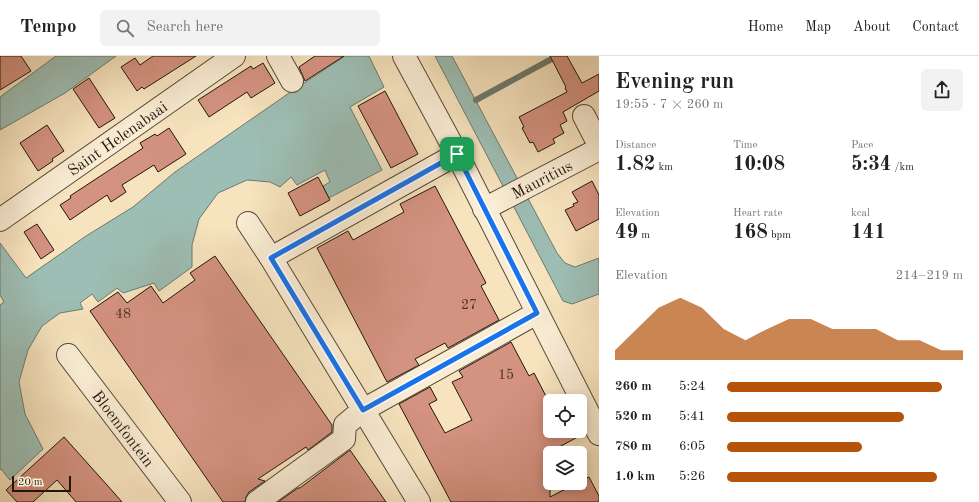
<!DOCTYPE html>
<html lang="en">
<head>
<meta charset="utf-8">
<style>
	body { margin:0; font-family:"Old Standard TT",serif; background:#f2f2f2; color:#222; height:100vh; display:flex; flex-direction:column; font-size:15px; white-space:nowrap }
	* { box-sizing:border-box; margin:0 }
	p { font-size:13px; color:#767676 }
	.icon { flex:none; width:22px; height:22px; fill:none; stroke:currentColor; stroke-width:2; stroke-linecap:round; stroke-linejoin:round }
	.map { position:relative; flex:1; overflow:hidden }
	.sheet { display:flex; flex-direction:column; background:#fff; width:380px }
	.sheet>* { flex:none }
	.controls { position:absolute; left:543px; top:338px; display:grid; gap:8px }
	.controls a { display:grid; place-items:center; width:44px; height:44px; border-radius:6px; background:#fff; box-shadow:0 2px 10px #0003; font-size:20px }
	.scale { position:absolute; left:12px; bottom:10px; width:59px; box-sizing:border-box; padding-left:4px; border:2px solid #211709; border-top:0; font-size:11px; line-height:14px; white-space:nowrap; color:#211709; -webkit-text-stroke:3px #faedd5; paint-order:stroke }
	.pin { position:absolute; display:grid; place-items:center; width:34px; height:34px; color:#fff; margin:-17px; border-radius:8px; box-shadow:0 2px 6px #0006 }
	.round { display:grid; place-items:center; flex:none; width:42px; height:42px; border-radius:6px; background:#f2f2f2 }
	.headline { display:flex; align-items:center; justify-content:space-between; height:68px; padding:0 16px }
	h1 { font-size:22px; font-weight:700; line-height:30px }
	.stats { display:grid; grid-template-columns:repeat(3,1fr); gap:6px; height:68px; padding:4px 16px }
	.stats div { display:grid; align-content:center }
	.stats b { font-size:20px; font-weight:700 }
	.stats small { font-size:11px; font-weight:400 }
	.stats p { font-size:11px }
	.chart { height:112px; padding:8px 16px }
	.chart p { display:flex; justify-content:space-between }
	.chart svg { width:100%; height:72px; margin-top:4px; fill:#b45309; opacity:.7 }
	ul { padding:0 16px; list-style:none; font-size:13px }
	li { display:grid; grid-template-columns:64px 48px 1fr; align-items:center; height:30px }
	li i { height:10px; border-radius:5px; background:#b45309 }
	header { display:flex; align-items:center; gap:24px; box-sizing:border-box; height:56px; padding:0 20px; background:#fff; border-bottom:1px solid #e0e0e0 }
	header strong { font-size:19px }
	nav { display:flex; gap:22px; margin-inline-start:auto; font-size:14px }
	.search { width:280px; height:36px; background:#f2f2f2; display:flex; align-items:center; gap:10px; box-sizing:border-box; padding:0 14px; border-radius:6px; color:#767676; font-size:15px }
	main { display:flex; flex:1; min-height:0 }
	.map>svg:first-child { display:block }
</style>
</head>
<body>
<header>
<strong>Tempo</strong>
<div class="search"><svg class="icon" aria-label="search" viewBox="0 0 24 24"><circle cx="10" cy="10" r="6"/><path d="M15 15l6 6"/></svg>Search here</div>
<nav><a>Home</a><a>Map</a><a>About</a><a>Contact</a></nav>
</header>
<main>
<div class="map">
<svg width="599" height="446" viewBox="0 0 599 446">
	<rect width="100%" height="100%" fill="#f7e4bf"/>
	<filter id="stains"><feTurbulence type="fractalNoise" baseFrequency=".005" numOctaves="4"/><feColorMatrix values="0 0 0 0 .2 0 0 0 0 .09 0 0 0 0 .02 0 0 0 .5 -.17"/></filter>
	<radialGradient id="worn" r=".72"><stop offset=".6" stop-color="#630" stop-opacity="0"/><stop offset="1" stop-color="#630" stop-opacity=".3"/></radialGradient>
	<g fill="#9dbeb4" stroke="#6b7b70">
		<path d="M56,0H116L65,37L0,74V41Z"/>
		<path d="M345,0H369L384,31L350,51L382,114L329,142L323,130L330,126L325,114L297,129L291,121L280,131L270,126L247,124L218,137L199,163L192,189V211L159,235L154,227L123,237L117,232L98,246L92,238L80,247L83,253L60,257L42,270L28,294L19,326L25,358L43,393L10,424L1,413L0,414V249L4,246L0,239V187L26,222L86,180L133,151L175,116L292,35Z"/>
		<path d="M435,0H452L557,197L565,207L575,211L599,202V238L572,248L563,245Z"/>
	</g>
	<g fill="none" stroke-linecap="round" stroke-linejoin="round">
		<path stroke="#6b7b70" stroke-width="6" d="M476,44L557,0"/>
	</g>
	<g fill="#d49281" stroke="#211709">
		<path d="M0,0H21L31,15L0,34Z"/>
		<path d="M153,0H196L144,33L142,31L137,35L121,11L135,2L140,9Z"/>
		<path d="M315,0H344L305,25L299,11Z"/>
		<path d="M550,0H567L582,27L599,18V35L563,56L567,65L560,69L564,77L553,83L555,87L538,96L533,86L530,87L522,72L524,71L519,61L567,36L565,32L566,31Z"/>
		<path d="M263,7L275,27L251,42L247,36L209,61L198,44L251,10L253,13Z"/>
		<path d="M89,22L115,62L99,72L73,33Z"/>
		<path d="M385,35L418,98L391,112L358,50Z"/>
		<path d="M47,69L64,95L52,103L53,105L38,115L20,87Z"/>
		<path d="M169,72L186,98L158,116L154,109L122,129L126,136L111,146L107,139L70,164L60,149L71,142L70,140L143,92L140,87L155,78L157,80Z"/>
		<path d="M318,121L330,144L300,160L288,137Z"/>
		<path d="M592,125L599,139V163L576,175L565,154L574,150L573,148L578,146L572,136Z"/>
		<path d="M435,130L486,227L481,230L499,264L448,292L445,287L415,303L419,309L387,326L317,192L348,175L353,184L382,168L404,156L400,148Z"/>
		<path d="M37,168L54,194L41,203L24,176Z"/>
		<path d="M215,200L332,369V376L308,394L306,391L258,423L265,425L249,436L246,441L245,446H223L90,255L118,236L127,247L151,230L163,247L195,224L190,217Z"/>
		<path d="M511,286L529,320L534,317L550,348V375H583L585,377L550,396V441L577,427H580V425L589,421L599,440V446H451L399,348L430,331L437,344L429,348L445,377L472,364L452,326L463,321L459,315Z"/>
		<path d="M64,381L107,429L122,446H76L57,424L33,446H17L6,434Z"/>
		<path d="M350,394L386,446H278L298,432H300Z"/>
	</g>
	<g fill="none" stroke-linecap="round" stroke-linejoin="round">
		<g stroke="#564a36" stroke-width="24">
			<g id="minor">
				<path d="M278,0L292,25"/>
				<path d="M404,0L457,98L599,378"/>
				<path d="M584,60L599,89"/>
				<path id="s1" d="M484,153L599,93"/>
				<path id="s2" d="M0,164L234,0"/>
				<path d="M248,167L271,202L419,446"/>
				<path d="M271,202L457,98"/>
				<path id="s3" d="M68,299L180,446"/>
				<path d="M257,446L344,383L345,369L363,354L537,257"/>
			</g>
		</g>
		<use href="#minor" stroke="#faedd5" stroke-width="22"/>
	</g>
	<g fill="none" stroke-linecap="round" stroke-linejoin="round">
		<g stroke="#fff" stroke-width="8">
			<path id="route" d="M457,98L537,257L363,354L271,202Z"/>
		</g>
		<use href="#route" stroke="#1a73e8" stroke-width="5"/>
	</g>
	<g text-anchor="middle" stroke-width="3.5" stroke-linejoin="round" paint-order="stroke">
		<g font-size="14" fill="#4e3627">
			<text x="469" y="253">27</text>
			<text x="123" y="262">48</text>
			<text x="506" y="323">15</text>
		</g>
		<g font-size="16" fill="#211709" stroke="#faedd5">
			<text dy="6" stroke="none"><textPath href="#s2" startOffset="143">Saint Helenabaai</textPath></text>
			<text dy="6" stroke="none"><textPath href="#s1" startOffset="65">Mauritius</textPath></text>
			<text dy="6" stroke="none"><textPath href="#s3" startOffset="92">Bloemfontein</textPath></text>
		</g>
	</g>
	<rect width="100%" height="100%" filter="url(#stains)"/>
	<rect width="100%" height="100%" fill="url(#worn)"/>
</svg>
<div class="controls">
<a><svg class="icon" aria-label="locate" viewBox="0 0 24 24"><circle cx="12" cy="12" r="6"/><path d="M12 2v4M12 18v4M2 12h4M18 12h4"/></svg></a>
<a><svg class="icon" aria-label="layers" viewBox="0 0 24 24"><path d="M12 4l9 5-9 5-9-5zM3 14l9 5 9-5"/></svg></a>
</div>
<div class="scale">20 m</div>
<div class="pin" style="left:457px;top:98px;background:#1e9e55"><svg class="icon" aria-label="arrive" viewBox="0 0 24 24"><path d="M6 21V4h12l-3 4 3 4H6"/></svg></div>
</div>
<section class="sheet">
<div class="headline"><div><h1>Evening run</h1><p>19:55 · 7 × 260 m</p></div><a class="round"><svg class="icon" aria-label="share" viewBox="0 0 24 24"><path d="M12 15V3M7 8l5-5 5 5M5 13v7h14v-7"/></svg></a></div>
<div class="stats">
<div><p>Distance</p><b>1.82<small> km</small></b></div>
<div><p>Time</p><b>10:08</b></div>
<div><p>Pace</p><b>5:34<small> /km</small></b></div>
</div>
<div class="stats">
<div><p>Elevation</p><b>49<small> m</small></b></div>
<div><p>Heart rate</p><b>168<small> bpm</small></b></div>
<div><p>kcal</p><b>141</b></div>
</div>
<div class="chart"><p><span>Elevation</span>214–219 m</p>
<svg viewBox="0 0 160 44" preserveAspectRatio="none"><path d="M0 44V38L10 25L20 12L30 6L40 12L50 25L60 32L70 25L80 19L90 19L100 25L110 25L120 25L130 32L140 32L150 38L160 38V44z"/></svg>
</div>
<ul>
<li><b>260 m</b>5:24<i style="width:91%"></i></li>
<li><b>520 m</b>5:41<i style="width:75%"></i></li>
<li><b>780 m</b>6:05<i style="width:57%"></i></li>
<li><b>1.0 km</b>5:26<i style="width:89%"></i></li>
</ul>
</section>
</main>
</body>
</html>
